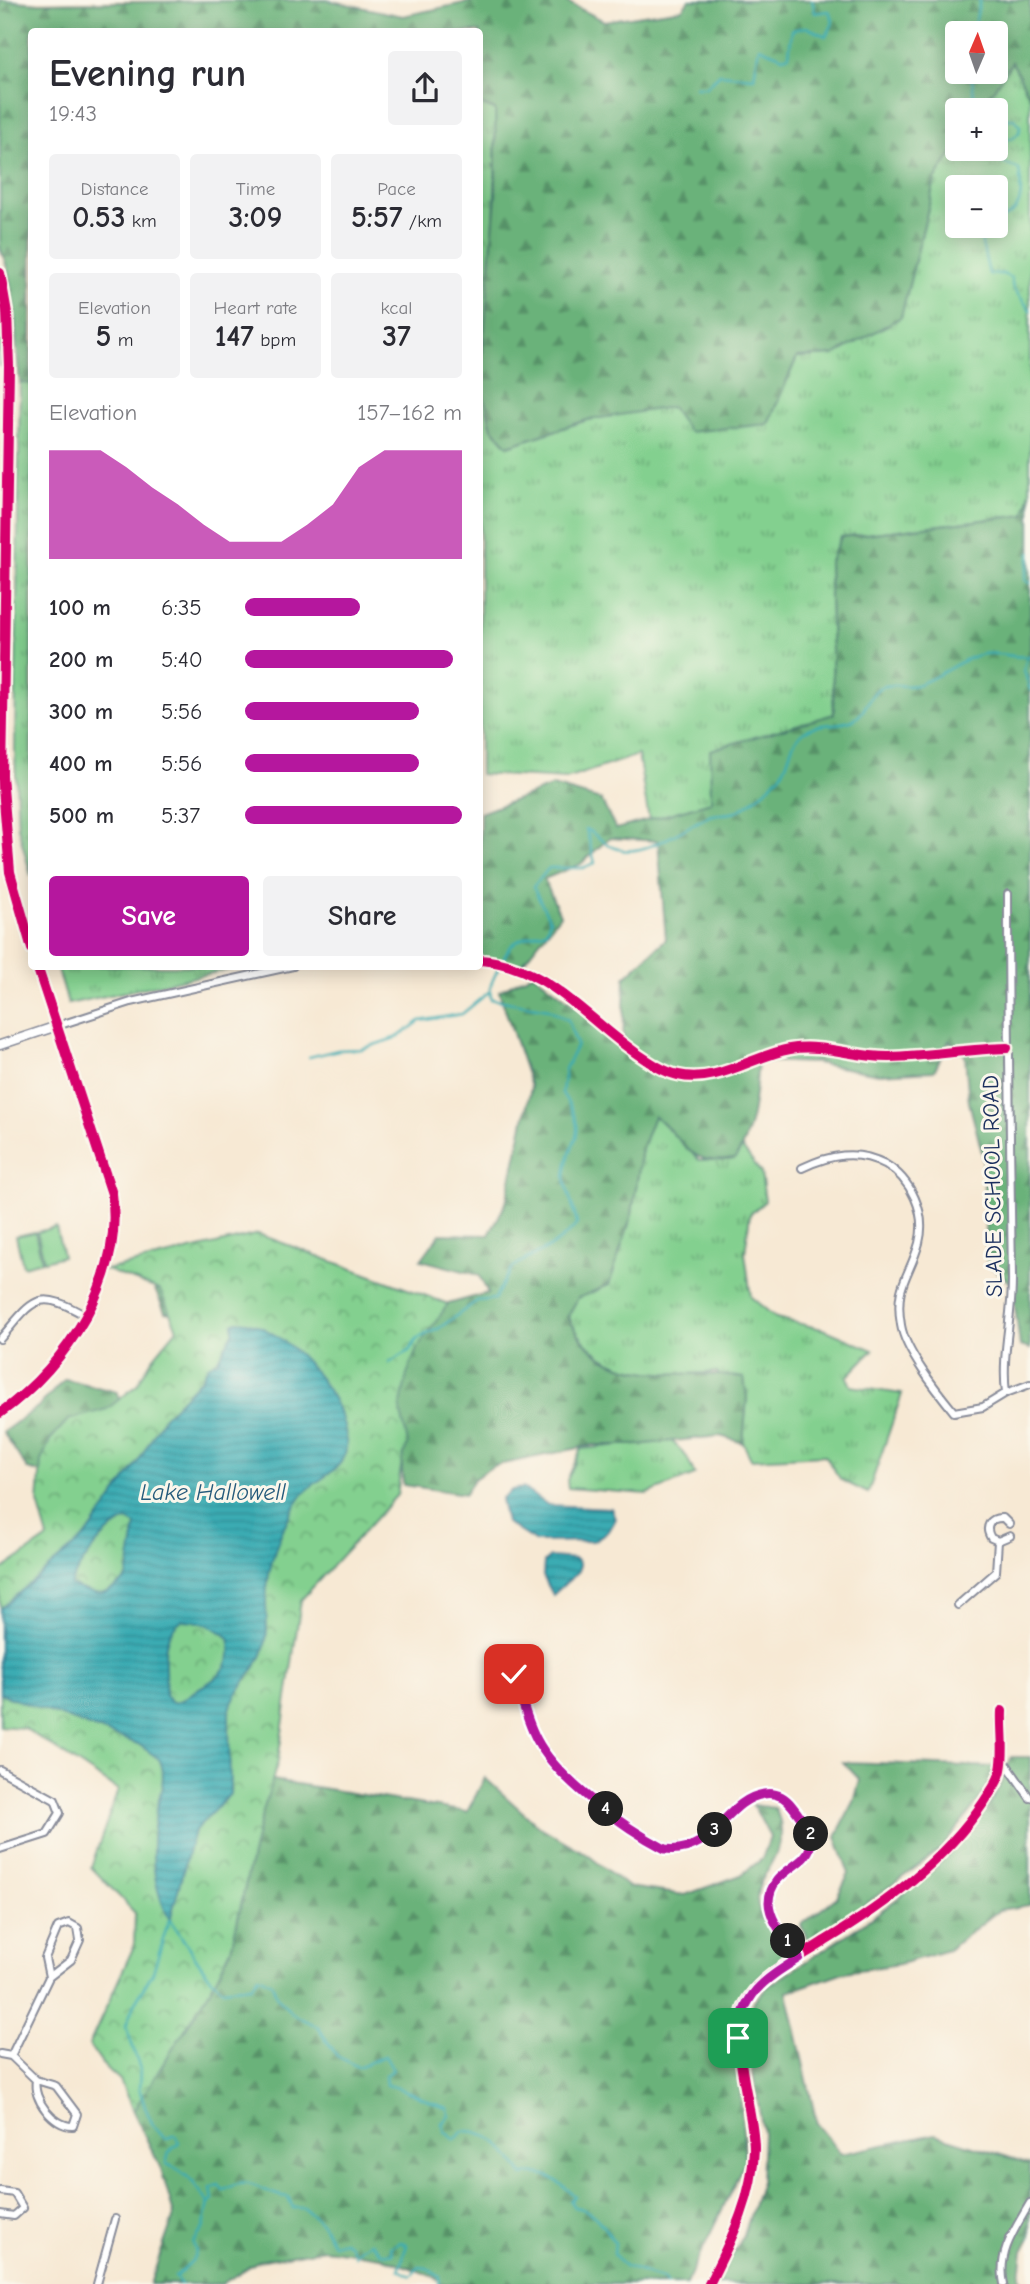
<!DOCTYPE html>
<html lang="en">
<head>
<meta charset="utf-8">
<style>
	body { margin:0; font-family:"Comic Neue",sans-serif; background:#f2f2f3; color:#2b2b33; height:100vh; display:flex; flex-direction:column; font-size:26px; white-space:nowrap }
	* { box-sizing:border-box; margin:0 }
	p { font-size:23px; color:#7c7c81 }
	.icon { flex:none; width:38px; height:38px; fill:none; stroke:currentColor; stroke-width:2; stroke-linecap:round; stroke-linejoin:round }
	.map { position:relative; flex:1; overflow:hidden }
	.sheet { position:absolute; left:28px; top:28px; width:455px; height:942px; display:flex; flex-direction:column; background:#fff; border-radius:7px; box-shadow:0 4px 18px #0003 }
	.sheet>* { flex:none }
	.needle { width:46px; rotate:2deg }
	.tools { position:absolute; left:945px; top:21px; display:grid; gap:14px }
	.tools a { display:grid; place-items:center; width:63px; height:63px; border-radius:7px; background:#fff; box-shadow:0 4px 18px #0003; font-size:35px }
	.pin { position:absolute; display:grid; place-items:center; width:60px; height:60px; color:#fff; margin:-30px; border-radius:14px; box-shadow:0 4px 10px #0006 }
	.km { position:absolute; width:35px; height:35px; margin:-18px; border-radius:50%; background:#222; color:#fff; font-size:19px; line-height:35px; text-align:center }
	.round { display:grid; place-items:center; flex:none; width:74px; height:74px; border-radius:7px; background:#f2f2f3 }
	.overview { display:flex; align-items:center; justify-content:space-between; height:119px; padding:0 21px }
	h1 { font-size:38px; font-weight:700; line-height:52px }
	.metrics { display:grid; grid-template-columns:repeat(3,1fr); gap:10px; height:119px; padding:7px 21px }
	.metrics div { display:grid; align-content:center; border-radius:7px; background:#f2f2f3; text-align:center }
	.metrics b { font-size:30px; font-weight:700 }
	.metrics small { font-size:19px; font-weight:400 }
	.metrics p { font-size:19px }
	.chart { height:196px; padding:14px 21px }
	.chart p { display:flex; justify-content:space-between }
	.chart svg { width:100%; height:126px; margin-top:7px; fill:#b5179e; opacity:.7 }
	.primary-button { display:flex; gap:14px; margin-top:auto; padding:14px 21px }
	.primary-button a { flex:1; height:80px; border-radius:7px; background:#b5179e; color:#fff; font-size:28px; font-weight:700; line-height:80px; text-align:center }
	.primary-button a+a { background:#f2f2f3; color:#2b2b33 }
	ul { padding:0 21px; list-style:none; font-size:23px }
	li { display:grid; grid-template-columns:112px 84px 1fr; align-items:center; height:52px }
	li i { height:18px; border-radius:9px; background:#b5179e }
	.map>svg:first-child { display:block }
</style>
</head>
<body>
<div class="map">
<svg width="1030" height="2284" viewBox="0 0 1030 2284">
	<defs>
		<pattern id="grass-tufts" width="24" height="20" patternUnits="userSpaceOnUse" patternTransform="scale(1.75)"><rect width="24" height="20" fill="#83d08f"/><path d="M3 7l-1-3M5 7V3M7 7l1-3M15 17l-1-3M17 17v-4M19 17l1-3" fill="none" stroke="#6aa978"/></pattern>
		<pattern id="forest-firs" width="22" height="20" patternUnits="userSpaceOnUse" patternTransform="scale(1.75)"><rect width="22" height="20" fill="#6ab27a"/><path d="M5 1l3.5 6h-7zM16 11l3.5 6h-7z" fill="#569167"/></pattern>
		<pattern id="park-crowns" width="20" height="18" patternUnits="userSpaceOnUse" patternTransform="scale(1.75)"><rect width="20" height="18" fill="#83d08f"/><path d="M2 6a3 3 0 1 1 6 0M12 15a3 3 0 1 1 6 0" fill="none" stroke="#6aa978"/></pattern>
		<pattern id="water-rules" width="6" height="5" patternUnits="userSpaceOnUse" patternTransform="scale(1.75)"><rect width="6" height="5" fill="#3aacb3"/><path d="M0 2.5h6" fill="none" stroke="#308c95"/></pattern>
	</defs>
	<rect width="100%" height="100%" fill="#fbf7ec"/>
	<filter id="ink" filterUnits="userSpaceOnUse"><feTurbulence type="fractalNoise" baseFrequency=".0143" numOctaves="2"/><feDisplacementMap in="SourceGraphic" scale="14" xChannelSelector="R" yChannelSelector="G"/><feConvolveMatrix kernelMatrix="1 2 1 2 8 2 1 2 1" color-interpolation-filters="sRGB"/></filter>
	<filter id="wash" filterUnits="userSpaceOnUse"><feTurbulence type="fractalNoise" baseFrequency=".00686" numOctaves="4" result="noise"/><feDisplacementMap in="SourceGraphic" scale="28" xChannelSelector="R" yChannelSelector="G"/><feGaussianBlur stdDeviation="1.57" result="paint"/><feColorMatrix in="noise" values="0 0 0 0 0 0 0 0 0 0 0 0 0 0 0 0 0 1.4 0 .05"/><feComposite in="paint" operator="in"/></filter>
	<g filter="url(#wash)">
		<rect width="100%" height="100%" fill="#f7e9d4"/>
		<g fill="url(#grass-tufts)" stroke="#4f8076" stroke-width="2" fill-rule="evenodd">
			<path d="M1012,61L1030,97V492L1025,515L841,537L829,563L834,714L711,802L649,820L638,755L566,779L480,774V381L492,428L508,446L587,420L671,406L768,424L797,357L834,355L901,317L935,180L957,146V149H996V110H980ZM957,187H996V226H957Z"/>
			<path d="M480,104L495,110C496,193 495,275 480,356Z"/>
			<path d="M20,382L32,384L31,876L18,827L15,751Z"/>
			<path d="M57,966H246L68,1004Z"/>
			<path d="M654,1115L699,1160L735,1159L742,1148L761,1173L765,1201L750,1214L745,1253L751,1297L776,1318L826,1330L873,1350L847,1377L851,1386L902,1394L868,1493L841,1480L824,1455L751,1459L743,1443L747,1397L716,1372C657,1377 596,1378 568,1316L577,1298L609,1285L632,1214L642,1148Z"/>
			<path d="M671,1440L687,1457L695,1475L647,1494L568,1488L567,1480L581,1449Z"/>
		</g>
		<g fill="url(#forest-firs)" stroke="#42706c" stroke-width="2" fill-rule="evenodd">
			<path d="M0,0L39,3L327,0L403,16L478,0H563L604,21L682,9L689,0H1030V97L1012,62L980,110H957V146L935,180L901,317L834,355L797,357L768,424L689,432L671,407L587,420L508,446L492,428L480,381L496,194L495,110L480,104V32H32L31,384L20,382C14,336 18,291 0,247ZM957,33H996V72H957Z"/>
			<path d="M0,273L9,366H0Z"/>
			<path d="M1030,492V1349L1020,1346L1012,1284L987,1263L983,1156L969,1102L965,1055L949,1041L934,1071L879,1074L816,1063L758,1061C755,1095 754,1130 735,1159C686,1167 687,1141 654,1116L642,1148L632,1214L609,1285L578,1298L568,1316C604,1394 678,1365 744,1378L747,1397L743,1443L720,1436L637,1445H593L493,1466L474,1479L465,1494L403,1485L396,1374L201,1318L165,1312L150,1278L258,1234L448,1304L488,1293L479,1275L421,1260L440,1234L489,1235L506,1203L531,1087L499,991L533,973L623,1043L625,977L666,939L658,841L609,838L581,864L544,879L560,915L518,969L480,957V813L553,786L601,800L616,829L711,802L710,750L834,714L829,563L841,537L1025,515Z"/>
			<path d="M65,1379L117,1392L126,1424L89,1485L27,1469L3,1432L39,1406Z"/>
			<path d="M1011,1757H1030V1905L999,1910L948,1950L900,1964L844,1972L787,1992L817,2124L841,2154L935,2134L1030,2164V2237L1023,2251L1020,2276L1025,2284H716L744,2235L761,2181L763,2133L745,2022L754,2001L766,1988C851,1929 980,1862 1011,1757Z"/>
			<path d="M843,1762L997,1767L979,1800L941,1849L810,1945L801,1925L837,1897L849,1874L836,1836L854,1802L860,1780Z"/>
			<path d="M485,1778L537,1825L588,1855L628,1887L685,1895L741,1875L762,1859L770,1837L753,1805L775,1808C799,1856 744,1876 760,1912C766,1926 778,1940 788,1953L754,1981L737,2003L730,2028L740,2087L745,2162L686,2284H441L435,2277L381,2257L324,2249L258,2261L222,2284H150L174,2215L161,2169L133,2111L210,1990L231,1950L258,1828L272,1780L467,1812Z"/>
		</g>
		<path fill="url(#park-crowns)" stroke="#4f8076" stroke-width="2" d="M258,1234L448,1304L417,1349L407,1374L400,1409L408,1443L402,1460L397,1495L301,1600L278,1761L258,1828L231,1949L210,1990L133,2111L120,2080L102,2064L89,2045L134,1946L135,1913L91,1867L118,1790L24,1728L0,1726V1571L48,1538L38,1503L41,1461L50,1440L68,1420L107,1409L137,1385L152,1359L177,1329L160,1290L106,1270Z"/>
		<g fill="#83d08f" stroke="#4f8076" stroke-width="2">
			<path d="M56,1227L63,1256L44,1261L37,1232Z"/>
			<path d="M35,1232L42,1261L23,1266L16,1236Z"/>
		</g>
		<g fill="url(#water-rules)" stroke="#2a6e88" stroke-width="2" fill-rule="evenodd">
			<path d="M238,1321C285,1323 352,1402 346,1449C343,1473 313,1479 301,1497C280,1527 267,1566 266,1602C266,1617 269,1634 264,1649C257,1673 235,1686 229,1713L230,1794L194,1831L170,1920C152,1887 150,1849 156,1813C159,1796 168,1775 159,1759L138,1744L0,1694V1609L86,1536L138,1462L163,1418L201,1379L208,1366L217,1361L233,1333V1324ZM127,1520L136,1525L127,1578C103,1599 99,1596 70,1585C80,1563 104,1529 127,1520ZM182,1620C200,1620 215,1626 229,1638C235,1662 221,1677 201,1687C190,1693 186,1701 172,1703L165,1696C168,1671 156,1637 182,1620Z"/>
			<path d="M523,1488L548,1505L611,1508L615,1519L608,1531L593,1541L536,1542L506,1523L501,1499L512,1490Z"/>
			<path d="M550,1557L575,1559L579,1563V1571L553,1595L543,1576L544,1562Z"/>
		</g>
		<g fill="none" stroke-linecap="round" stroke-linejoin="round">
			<g stroke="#3aacb3" stroke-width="2.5">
				<path d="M973,33L980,0"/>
				<path d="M971,72L976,110"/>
				<path d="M696,87H706L720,74L754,77L759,47L783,57L789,55L792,30L806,27L826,36C832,27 836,20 829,11L815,13L812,0"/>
				<path d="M996,119H1014L1020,126L1019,133L1013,138L996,141"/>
				<path d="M983,149L993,159L1019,169C1022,193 1025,214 996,220"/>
				<path d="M985,226L981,239L989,274H1003L1011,278L1013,288L1030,310"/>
				<path d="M1030,553L1025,580L1030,583"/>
				<path d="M1027,657L1024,670L1030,690"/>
				<path d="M309,1057L338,1050L362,1049L398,1037L420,1021L462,1014L490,991"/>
				<path d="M389,1363L409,1351L418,1338L438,1329L477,1301L495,1299C501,1287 509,1268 521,1262C543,1251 561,1243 577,1224C575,1211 565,1186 565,1176C569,1133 592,1140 562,1093L565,1069L577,1045L568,1020L549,1009L491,999C489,986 491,984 496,973C513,940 509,942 546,931L550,920L533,887L549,868H583L595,863L586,829C599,836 606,847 622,850C648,855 687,826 709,816C717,813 727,815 735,812C751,805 768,788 780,775C790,763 788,748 798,737C815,719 835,728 853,720C866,714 868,695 879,688C890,682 904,688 916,685C940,678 960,658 983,654C998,651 1014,659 1030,656"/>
				<path d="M169,1920L153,1972L134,2004L126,2026L140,2069L139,2088L145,2107L153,2125L165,2139L175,2135L179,2143L169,2152L166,2164C186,2171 197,2186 209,2204L203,2229L193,2243L196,2251L192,2261L175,2277L181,2284"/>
				<path d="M170,1920L204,1970L222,1989L251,1986L258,1976L272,1983L276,1995L291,2013L318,2027L337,2056L358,2067L385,2056L393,2070L385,2075L386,2085C409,2088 426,2103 448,2108L449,2116L442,2123L445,2132L455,2140L463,2131C492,2129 509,2153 523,2176C545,2167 560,2183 575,2196L570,2201L574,2207C596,2210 603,2227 615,2243L614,2254L624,2266L663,2279L667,2284"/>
				<path d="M209,2204L213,2200L211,2188L219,2185L223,2191C251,2172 259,2195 288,2197L293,2208H304L323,2225L333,2244L344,2241L350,2245L355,2256L360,2248L371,2242L381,2253L393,2254L391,2247L400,2242L407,2245L399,2270L411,2276L419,2267L427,2268L440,2277L439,2284"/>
			</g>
		</g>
	</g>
	<g filter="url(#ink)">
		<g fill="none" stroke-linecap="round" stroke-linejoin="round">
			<g stroke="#898c99" stroke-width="10">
				<g id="minor">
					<path d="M480,960C547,965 584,1017 636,1053C648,1061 663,1072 678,1075C718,1084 752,1056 790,1049C823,1043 857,1058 890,1057C929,1056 968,1049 1007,1048"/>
					<path d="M57,1026L131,1002L293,966"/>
					<path d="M802,1168C829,1155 857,1149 885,1164C911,1179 927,1213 919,1243C910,1276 894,1285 901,1325C905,1351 937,1391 954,1412L983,1407L1006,1393L1030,1384"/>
					<path d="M0,1339C34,1300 36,1287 86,1316"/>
					<path d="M1006,1393C1001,1353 1013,1316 1012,1276C1010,1149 1008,1022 1008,894"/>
					<path d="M1009,1524L1003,1518C990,1517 984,1527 991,1538L998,1541L1010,1536"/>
					<path d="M958,1605L996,1572L998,1541"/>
					<path d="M514,1673C521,1696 526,1720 537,1740C558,1780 626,1828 665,1848C714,1855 724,1801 764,1794C776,1792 785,1797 792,1806C844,1870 770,1856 769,1902C769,1921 789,1942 799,1958"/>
					<path d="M1003,1759L1030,1798"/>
					<path d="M0,1770L55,1800L60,1813L47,1834L0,1849"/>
					<path d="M0,2054L11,2056L36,2080L56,2086L77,2114L73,2126C54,2127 32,2099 36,2080"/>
					<path d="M11,2056L49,1977L71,1960L80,1940L78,1928L69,1923L58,1927L45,1958L49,1977"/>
					<path d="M0,2191L14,2193L23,2208L14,2216L0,2214"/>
					<path d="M97,2284L115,2219"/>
					<path d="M709,2284C731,2240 753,2199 754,2149C754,2105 724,2035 749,1998C766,1972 800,1958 825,1941C886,1904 944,1861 984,1802C990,1792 999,1782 1001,1770C1005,1751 1001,1730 1002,1711"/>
					<path d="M1004,2284C997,2253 1015,2229 1030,2203"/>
				</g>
			</g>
			<g stroke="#898c99" stroke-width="11">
				<g id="tertiary">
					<path d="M0,273L7,313L9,366L2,776L10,872L32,949"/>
					<path d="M0,1045L57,1026"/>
					<path d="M0,1413C66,1365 124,1279 112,1194L37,966"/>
				</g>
			</g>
			<use href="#minor" stroke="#fff" stroke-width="6"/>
			<use href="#tertiary" stroke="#fff" stroke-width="8"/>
			<g stroke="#fbf7ec" stroke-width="15">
				<g id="cycleway">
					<path d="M0,273L7,313L9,366L2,776L10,872L32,949"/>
					<path d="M480,960C547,965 584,1017 636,1053C648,1061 663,1072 678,1075C718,1084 752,1056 790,1049C823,1043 857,1058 890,1057C929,1056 968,1049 1007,1048"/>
					<path d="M0,1413C66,1365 124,1279 112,1194L37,966"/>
					<path d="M709,2284C731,2240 753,2199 754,2149C754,2105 724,2035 749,1998C766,1972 800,1958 825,1941C886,1904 944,1861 984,1802C990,1792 999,1782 1001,1770C1005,1751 1001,1730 1002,1711"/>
				</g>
			</g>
			<use href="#cycleway" stroke="#d6006c" stroke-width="10"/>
		</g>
	</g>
	<g fill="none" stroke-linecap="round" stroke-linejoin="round" filter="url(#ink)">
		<g stroke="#fff" stroke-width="14">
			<path id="route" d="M514,1674C521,1696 526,1720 537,1740C558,1780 625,1828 665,1849C715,1855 724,1800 764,1794C776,1792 785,1797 792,1806C844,1870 770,1856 769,1902C769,1921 789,1942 799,1958C764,1980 742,1993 738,2038"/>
		</g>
		<use href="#route" stroke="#b5179e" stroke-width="9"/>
	</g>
	<g text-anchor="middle" stroke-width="6" stroke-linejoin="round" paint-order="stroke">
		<g font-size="23" fill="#1b2f5e" stroke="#fbf7ec">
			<text transform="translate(992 1186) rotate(-91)" y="8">SLADE SCHOOL ROAD</text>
		</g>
		<g font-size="24" font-style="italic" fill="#265b7c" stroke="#fbf7ec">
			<text x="213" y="1500">Lake Hallowell</text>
		</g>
	</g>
</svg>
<div class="tools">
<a><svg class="needle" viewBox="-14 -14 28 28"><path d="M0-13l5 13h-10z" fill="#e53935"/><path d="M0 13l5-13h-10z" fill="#7c7c81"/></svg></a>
<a>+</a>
<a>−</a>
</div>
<div class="pin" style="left:738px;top:2038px;background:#1e9e55"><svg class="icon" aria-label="arrive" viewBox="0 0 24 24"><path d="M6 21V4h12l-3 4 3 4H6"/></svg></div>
<div class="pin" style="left:514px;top:1674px;background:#d93025"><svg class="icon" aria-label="check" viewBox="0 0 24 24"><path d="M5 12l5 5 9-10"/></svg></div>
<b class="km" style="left:788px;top:1941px">1</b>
<b class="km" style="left:811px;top:1834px">2</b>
<b class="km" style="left:715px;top:1830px">3</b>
<b class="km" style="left:606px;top:1809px">4</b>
<section class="sheet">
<div class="overview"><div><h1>Evening run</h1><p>19:43</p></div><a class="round"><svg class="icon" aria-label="share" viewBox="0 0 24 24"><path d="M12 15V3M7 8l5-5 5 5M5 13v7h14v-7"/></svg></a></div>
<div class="metrics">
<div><p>Distance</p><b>0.53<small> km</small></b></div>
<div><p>Time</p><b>3:09</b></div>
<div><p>Pace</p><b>5:57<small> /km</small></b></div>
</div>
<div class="metrics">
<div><p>Elevation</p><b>5<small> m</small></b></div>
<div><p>Heart rate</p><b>147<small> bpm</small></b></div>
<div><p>kcal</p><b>37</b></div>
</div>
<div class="chart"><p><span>Elevation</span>157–162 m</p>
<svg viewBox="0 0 160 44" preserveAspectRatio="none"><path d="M0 44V6L10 6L20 6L30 12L40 19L50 25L60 32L70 38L80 38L90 38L100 32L110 25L120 12L130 6L140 6L150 6L160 6V44z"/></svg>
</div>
<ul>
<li><b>100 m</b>6:35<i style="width:53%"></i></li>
<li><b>200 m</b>5:40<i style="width:96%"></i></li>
<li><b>300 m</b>5:56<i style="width:80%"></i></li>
<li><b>400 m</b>5:56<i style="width:80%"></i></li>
<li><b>500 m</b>5:37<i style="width:100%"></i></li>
</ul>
<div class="primary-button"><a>Save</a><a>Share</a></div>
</section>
</div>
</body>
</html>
